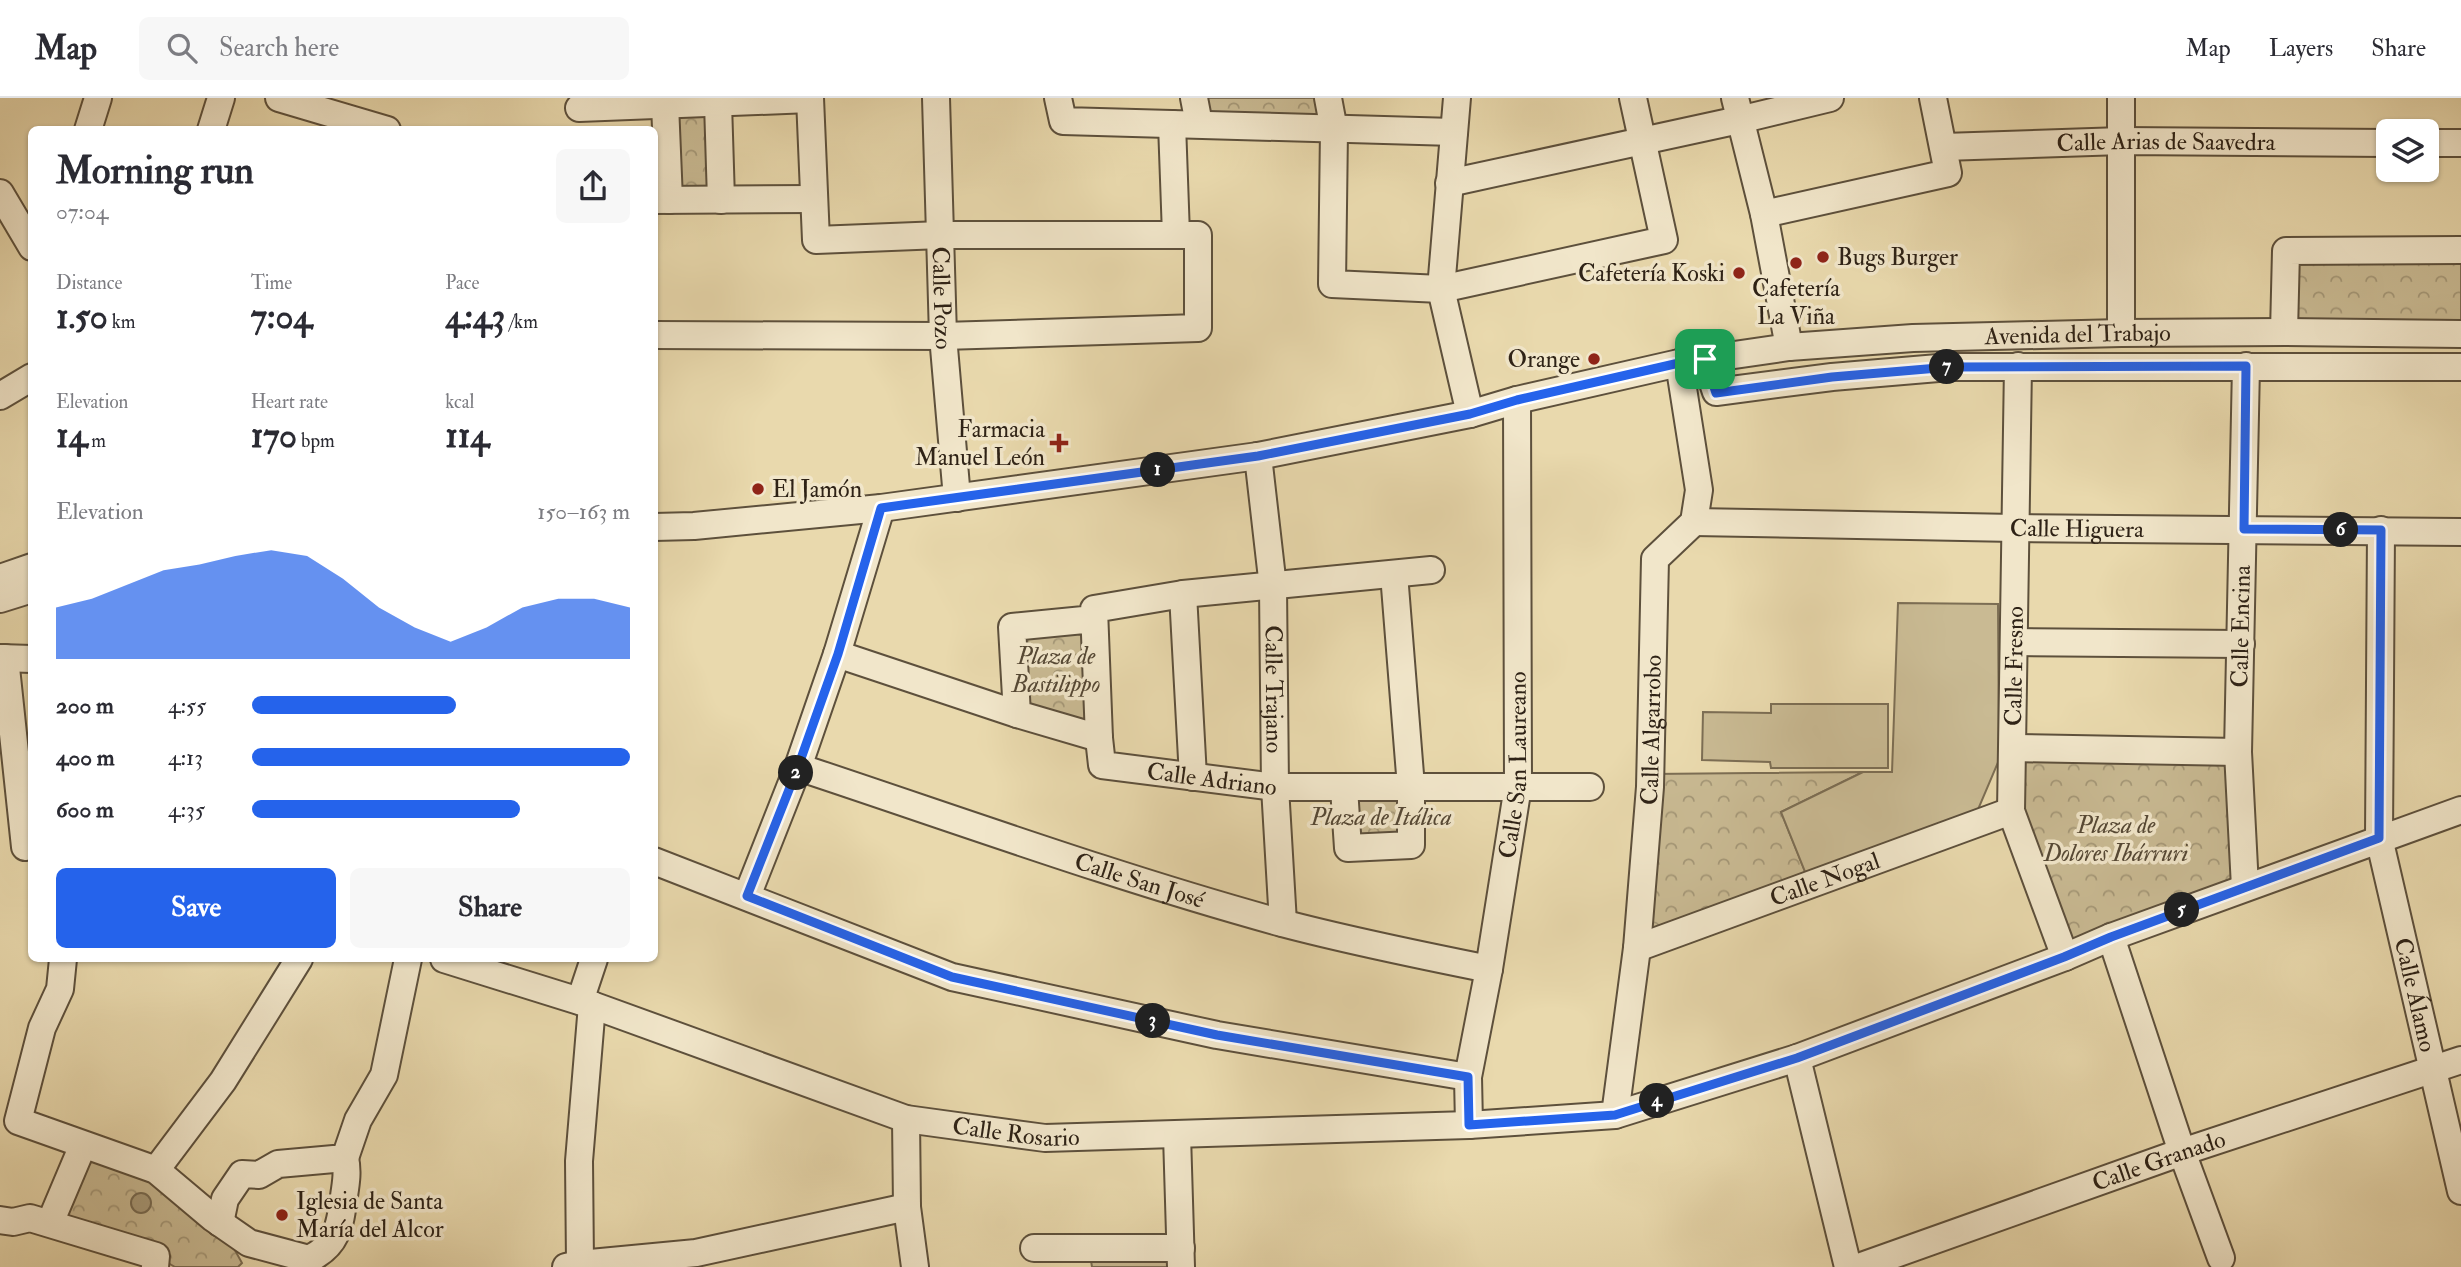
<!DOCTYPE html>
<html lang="en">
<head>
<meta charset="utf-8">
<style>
	body { margin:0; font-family:"IM FELL Double Pica",serif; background:#f7f7f7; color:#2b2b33; height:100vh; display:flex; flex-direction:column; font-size:26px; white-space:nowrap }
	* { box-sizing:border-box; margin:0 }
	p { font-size:23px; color:#7c7c81 }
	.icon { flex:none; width:38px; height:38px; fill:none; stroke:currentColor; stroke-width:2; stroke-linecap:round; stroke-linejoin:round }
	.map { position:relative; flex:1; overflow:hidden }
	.drawer { position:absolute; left:28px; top:28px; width:630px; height:836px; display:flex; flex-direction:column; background:#fff; border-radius:10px; box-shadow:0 2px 5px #0004 }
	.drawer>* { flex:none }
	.buttons { position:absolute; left:2376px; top:21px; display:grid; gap:14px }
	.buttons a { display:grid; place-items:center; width:63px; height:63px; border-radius:10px; background:#fff; box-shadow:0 2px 5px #0004; font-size:35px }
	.pin { position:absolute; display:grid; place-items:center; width:60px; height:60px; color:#fff; margin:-30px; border-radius:14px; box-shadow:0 4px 10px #0006 }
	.km { position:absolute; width:35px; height:35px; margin:-18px; border-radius:50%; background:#222; color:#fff; font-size:19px; line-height:35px; text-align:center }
	.round { display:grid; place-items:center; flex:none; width:74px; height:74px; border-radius:10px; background:#f7f7f7 }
	.headline { display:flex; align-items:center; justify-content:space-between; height:119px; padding:0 28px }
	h1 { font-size:38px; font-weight:700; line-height:52px }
	.figures { display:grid; grid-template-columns:repeat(3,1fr); gap:10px; height:119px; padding:7px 28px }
	.figures div { display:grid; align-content:center }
	.figures b { font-size:35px; font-weight:700 }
	.figures small { font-size:19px; font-weight:400 }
	.figures p { font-size:19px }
	.chart { height:196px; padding:14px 28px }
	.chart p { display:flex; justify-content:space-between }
	.chart svg { width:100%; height:126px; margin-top:7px; fill:#2563eb; opacity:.7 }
	.cta { display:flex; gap:14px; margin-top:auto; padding:14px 28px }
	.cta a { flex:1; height:80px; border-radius:10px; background:#2563eb; color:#fff; font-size:28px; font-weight:700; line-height:80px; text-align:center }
	.cta a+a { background:#f7f7f7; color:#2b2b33 }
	ul { padding:0 28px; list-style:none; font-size:23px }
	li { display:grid; grid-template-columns:112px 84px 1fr; align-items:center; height:52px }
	li i { height:18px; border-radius:9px; background:#2563eb }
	header { display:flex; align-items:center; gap:42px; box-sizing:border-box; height:98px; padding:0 35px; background:#fff; border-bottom:2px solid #e1e1e2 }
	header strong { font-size:33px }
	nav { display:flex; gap:38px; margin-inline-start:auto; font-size:24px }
	.search { width:490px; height:63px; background:#f7f7f7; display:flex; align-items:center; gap:18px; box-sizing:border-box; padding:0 24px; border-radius:10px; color:#7c7c81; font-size:26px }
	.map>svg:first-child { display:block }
</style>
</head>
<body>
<header>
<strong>Map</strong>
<div class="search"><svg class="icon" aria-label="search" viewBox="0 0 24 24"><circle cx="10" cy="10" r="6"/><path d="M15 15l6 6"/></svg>Search here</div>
<nav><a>Map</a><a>Layers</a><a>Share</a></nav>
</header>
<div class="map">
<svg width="2461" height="1169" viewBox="0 0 2461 1169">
	<defs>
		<pattern id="park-crowns" width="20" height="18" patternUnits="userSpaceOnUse" patternTransform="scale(1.75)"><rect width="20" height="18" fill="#c9ba93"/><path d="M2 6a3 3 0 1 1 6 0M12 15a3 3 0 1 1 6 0" fill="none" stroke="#a49777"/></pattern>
	</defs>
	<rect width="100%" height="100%" fill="#e9d9ad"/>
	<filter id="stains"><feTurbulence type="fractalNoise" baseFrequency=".00286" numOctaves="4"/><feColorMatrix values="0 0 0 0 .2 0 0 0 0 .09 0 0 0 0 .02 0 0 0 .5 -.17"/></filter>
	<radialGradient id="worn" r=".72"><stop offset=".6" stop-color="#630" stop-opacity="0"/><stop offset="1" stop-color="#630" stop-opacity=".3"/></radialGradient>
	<g fill="url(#park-crowns)" stroke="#7c6e54" stroke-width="2">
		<path d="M1194,0H1328L1334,32L1199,26Z"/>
		<path d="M718,5L721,102H669L665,7Z"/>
		<path d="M2461,152V236L2284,234L2286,153Z"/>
		<path d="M1094,521L1099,640L1017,616L1012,529Z"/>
		<path d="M2013,650L2238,654L2245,789L2065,859L2011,713Z"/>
		<path d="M1863,674L1781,714L1810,786L1637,850L1651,676Z"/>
		<path d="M1411,689V747L1348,750L1344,690Z"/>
		<path d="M83,1047L156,1072L220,1125L242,1165L238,1169H175L156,1158L50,1125Z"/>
		<path d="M1089,1150H1181V1169H1092Z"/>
	</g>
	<g fill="#c9ba93" stroke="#7c6e54" stroke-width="2">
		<path d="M1898,505L1998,506L1999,662L1971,728L1810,786L1781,714L1863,674H1892Z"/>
		<path d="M1771,606H1888V670H1771L1770,664L1702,662L1703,614L1771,615Z"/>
	</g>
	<circle fill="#a99b7a" stroke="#786b52" stroke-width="2" cx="141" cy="1105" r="10"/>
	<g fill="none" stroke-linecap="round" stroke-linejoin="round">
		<g stroke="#5d503c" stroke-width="30">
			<g id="minor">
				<path d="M279,0L387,32"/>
				<path id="s1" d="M936,0L943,238L957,400"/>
				<path d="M1058,0L1063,23L1454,34"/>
				<path d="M1194,0L1199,26"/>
				<path d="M1328,0L1334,32L1332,186L1441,191L1664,142L1633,0"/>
				<path d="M1457,0L1441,191L1470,316"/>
				<path d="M1735,0L1764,116L1789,249"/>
				<path d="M718,5L721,102"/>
				<path d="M665,6L669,102"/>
				<path d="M579,10L810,1"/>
				<path d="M1172,26L1176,137"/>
				<path d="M88,32L98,0"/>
				<path d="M211,32L221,0"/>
				<path d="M2427,45H2461"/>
				<path id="s2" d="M1944,49L2122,43L2389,45"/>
				<path d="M1449,85L1739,22L1830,0"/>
				<path d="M0,95L32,149"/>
				<path d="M654,102L813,101"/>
				<path d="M1764,116L1948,75L1933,0"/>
				<path d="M2284,234L2286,153L2461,152"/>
				<path d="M2121,235V0"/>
				<path d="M654,237L943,238L1198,230V137H941L816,142L810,0"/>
				<path d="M1705,261L1716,294L1832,279L1950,269H2461"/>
				<path d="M2018,268L2011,713L2065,859"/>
				<path d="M0,298L32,279"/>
				<path id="s3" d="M1258,358L1273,489L1275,689L1283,825"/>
				<path id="s4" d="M1694,424L2015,430L2461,434"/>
				<path id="s5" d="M654,429L694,428L881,410L1258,358L1470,316L1517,302L1679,265L1789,249L1913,240L2121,235L2284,234L2461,236"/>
				<path id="s6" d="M2381,432L2379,740L2461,1093"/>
				<path d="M0,480L32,469"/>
				<path d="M1183,496L1193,679"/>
				<path d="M0,501L32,491"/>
				<path d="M1094,521L1012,529L1017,616L1099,640L1094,511L1183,496L1431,472"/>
				<path d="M2014,544L2241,546"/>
				<path d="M837,556L1017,616"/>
				<path d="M0,560L32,561"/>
				<path d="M5,560L25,749"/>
				<path id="s7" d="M1099,640L1102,667L1275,689H1590"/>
				<path d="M2013,650L2238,654"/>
				<path id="s8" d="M798,669C958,722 1118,780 1282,825C1350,843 1419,857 1489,871"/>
				<path d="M1344,690L1348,750L1411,747V689L1394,476"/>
				<path d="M654,763L952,879L1217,937L1468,979"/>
				<path id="s9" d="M2245,789L2238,654L2246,268"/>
				<path d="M747,798L798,669L837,556L881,410"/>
				<path d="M2111,839L2182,1054L2221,1160"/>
				<path id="s10" d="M1637,850L2011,713"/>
				<path d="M63,861L60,891L42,930L18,1023L156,1072L213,1120L249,1145L309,1161"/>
				<path id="s11" d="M444,861L592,907L906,1021L1045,1040L1469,1027L1615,1017L1797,960L2065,859L2111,839L2461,712"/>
				<path d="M580,903L594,861"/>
				<path d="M1797,960L1848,1169"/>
				<path id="s12" d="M1615,1017L1637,850L1650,689L1655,461L1694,424L1699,392L1679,265"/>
				<path d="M906,1021L907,1109L915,1169"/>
				<path id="s13" d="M1469,1027L1468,979L1489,871L1518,688L1517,302"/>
				<path d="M1177,1037L1181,1169"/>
				<path d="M156,1072L223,983L299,861"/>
				<path d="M0,1122L13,1124L30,1120L156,1158L155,1169"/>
				<path d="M50,1125L83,1047"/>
				<path d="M220,1125L225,1101L242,1076L259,1077L278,1066L345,1060L358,1022L384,977L408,861"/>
				<path d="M1034,1150H1181"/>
				<path d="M309,1161C338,1147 340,1127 344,1098C346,1085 348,1073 345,1060"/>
				<path d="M580,1166L579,1063L592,907"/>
				<path d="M566,1169L580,1166L696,1155L907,1109"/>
				<path id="s14" d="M1859,1169L2182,1054L2461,962"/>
			</g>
		</g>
		<use href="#minor" stroke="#f1e6ca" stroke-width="26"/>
	</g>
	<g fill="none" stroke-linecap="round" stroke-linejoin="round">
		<g stroke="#fff" stroke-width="14">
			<path id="route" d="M1705,261L1716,295L1832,279L1950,269L2246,268L2244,431L2381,432L2379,740L2111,839L2064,859L1797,960L1615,1017L1469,1027L1468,979L1217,937L952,879L747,798L798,669L838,556L881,410L1258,358L1470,316L1517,302L1679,265Z"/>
		</g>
		<use href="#route" stroke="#2563eb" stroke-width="9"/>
	</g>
	<g fill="#8f2418" stroke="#f1e6ca" stroke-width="2.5">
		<circle cx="1823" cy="159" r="7"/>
		<circle cx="1796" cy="165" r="7"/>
		<circle cx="1739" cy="175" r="7"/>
		<circle cx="1594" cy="261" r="7"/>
		<path d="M1055.5 334.5h7v7h7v7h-7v7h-7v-7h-7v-7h7z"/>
		<circle cx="758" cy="391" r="7"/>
		<circle cx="282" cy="1117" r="7"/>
	</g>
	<g text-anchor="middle" stroke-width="7" stroke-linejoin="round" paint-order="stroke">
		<g font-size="24" fill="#2e2216" stroke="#f1e6ca">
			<text dy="8" stroke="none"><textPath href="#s2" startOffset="222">Calle Arias de Saavedra</textPath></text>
			<text dy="8" stroke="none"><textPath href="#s1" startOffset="200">Calle Pozo</textPath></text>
			<text dy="8" stroke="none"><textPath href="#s5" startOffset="1440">Avenida del Trabajo</textPath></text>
			<text dy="8" stroke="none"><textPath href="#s4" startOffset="383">Calle Higuera</textPath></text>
			<text dy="8" stroke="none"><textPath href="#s9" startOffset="261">Calle Encina</textPath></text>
			<text transform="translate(2014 568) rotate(-89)" y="8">Calle Fresno</text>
			<text dy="8" stroke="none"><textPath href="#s3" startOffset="234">Calle Trajano</textPath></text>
			<text dy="8" stroke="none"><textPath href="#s12" startOffset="387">Calle Algarrobo</textPath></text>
			<text dy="8" stroke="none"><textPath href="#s13" startOffset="364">Calle San Laureano</textPath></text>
			<text dy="8" stroke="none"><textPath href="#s7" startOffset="138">Calle Adriano</textPath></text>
			<text dy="8" stroke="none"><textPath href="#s10" startOffset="200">Calle Nogal</textPath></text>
			<text dy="8" stroke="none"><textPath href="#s8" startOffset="360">Calle San José</textPath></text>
			<text dy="8" stroke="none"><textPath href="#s6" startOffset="469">Calle Álamo</textPath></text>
			<text dy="8" stroke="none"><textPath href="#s11" startOffset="600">Calle Rosario</textPath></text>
			<text dy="8" stroke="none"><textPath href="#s14" startOffset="318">Calle Granado</textPath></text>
		</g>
		<g font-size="24" fill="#2e2216" stroke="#f1e6ca" text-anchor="start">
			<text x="1837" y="167">Bugs Burger</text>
			<text x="1725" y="183" text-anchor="end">Cafetería Koski</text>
			<text x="1796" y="198" text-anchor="middle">Cafetería<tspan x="1796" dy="28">La Viña</tspan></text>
			<text x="1580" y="269" text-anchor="end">Orange</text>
			<text x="1045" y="339" text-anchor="end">Farmacia<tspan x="1045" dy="28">Manuel León</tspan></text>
			<text x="772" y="399">El Jamón</text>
			<text x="296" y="1111">Iglesia de Santa<tspan x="296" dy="28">María del Alcor</tspan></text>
		</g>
		<g font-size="24" font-style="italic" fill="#554835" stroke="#f1e6ca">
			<text x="1056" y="566">Plaza de<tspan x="1056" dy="28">Bastilippo</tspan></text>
			<text x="1381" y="727">Plaza de Itálica</text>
			<text x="2116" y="735">Plaza de<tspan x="2116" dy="28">Dolores Ibárruri</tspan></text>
		</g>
	</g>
	<rect width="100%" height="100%" filter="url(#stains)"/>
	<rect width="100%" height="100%" fill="url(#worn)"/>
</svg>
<div class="buttons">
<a><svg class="icon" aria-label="layers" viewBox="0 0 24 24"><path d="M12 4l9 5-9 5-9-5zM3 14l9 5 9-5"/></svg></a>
</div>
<div class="pin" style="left:1705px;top:261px;background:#1e9e55"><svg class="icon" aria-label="arrive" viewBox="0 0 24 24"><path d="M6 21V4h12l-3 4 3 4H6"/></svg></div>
<b class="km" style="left:1158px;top:372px">1</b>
<b class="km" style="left:796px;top:675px">2</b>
<b class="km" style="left:1153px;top:923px">3</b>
<b class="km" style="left:1657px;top:1003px">4</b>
<b class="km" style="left:2182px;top:812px">5</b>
<b class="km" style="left:2341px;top:432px">6</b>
<b class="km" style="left:1947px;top:269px">7</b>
<section class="drawer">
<div class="headline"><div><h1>Morning run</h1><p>07:04</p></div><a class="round"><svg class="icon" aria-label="share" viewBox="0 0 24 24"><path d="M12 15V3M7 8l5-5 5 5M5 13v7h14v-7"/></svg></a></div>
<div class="figures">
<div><p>Distance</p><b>1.50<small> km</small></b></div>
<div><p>Time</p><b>7:04</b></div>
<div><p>Pace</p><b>4:43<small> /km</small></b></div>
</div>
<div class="figures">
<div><p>Elevation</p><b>14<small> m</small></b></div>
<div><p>Heart rate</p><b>170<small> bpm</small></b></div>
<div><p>kcal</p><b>114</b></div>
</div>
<div class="chart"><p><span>Elevation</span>150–163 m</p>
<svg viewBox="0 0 160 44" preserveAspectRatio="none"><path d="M0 44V26L10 23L20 18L30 13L40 11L50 8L60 6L70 8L80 16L90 26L100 33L110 38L120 33L130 26L140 23L150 23L160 26V44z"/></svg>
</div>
<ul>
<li><b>200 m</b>4:55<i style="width:54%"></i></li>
<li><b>400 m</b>4:13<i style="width:100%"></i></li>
<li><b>600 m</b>4:35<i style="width:71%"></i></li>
</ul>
<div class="cta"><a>Save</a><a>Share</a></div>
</section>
</div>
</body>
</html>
